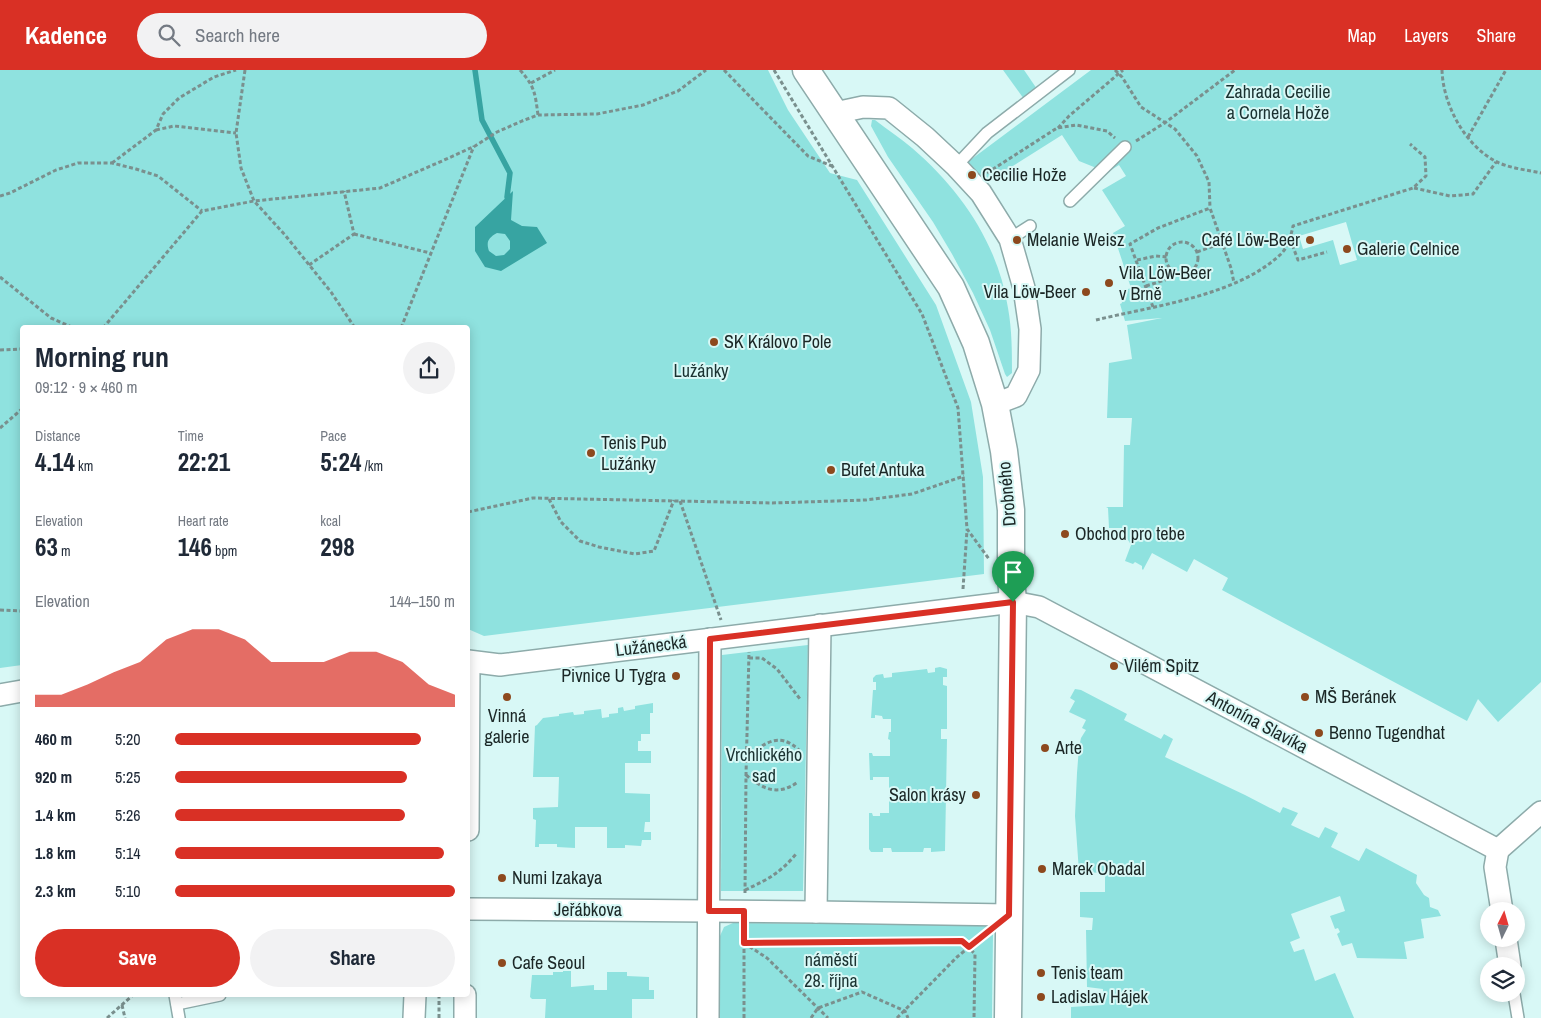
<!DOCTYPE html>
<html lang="en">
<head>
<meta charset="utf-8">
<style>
	body { margin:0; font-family:"Archivo Narrow",sans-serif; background:#f2f2f3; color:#1f2937; height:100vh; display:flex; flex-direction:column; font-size:19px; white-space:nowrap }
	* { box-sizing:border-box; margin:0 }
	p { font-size:16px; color:#747a83 }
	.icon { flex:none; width:28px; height:28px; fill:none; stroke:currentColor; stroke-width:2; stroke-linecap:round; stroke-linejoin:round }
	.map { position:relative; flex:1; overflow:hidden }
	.side { position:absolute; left:20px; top:255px; width:450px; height:672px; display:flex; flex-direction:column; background:#fff; border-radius:5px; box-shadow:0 2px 12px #0003 }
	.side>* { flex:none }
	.needle { width:32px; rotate:5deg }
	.fabs { position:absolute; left:1480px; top:832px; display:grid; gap:10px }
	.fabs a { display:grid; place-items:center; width:45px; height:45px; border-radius:50%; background:#fff; box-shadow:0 2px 12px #0003; font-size:25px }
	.pin { position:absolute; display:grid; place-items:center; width:42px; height:42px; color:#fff; margin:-51px -21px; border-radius:50% 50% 50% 0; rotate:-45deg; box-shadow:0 0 5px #0007 }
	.pin .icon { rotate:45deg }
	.round { display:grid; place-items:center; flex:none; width:52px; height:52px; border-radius:26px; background:#f2f2f3 }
	.head { display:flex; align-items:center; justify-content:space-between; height:85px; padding:0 15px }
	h1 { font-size:28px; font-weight:700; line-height:38px }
	.stats { display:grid; grid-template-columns:repeat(3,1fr); gap:8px; height:85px; padding:5px 15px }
	.stats div { display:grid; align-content:center }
	.stats b { font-size:25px; font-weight:700 }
	.stats small { font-size:14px; font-weight:400 }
	.stats p { font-size:14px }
	.chart { height:140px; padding:10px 15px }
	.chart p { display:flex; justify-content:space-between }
	.chart svg { width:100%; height:90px; margin-top:5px; fill:#d93025; opacity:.7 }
	.primary-button { display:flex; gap:10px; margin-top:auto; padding:10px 15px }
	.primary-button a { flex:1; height:58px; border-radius:30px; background:#d93025; color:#fff; font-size:20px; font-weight:700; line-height:58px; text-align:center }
	.primary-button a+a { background:#f2f2f3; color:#1f2937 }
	ul { padding:0 15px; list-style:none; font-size:16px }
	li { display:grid; grid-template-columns:80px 60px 1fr; align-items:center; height:38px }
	li i { height:12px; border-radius:6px; background:#d93025 }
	header { display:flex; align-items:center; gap:30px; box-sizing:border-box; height:70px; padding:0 25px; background:#d93025; color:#fff }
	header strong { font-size:24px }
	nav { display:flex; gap:28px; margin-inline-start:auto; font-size:18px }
	.search { width:350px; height:45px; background:#f2f2f3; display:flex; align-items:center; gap:12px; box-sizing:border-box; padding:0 18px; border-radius:28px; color:#747a83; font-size:19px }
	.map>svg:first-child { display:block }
</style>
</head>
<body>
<header>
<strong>Kadence</strong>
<div class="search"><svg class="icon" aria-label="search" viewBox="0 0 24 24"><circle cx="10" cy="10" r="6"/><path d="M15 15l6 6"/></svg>Search here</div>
<nav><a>Map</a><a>Layers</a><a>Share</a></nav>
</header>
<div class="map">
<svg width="1541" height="948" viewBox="0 0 1541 948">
	<rect width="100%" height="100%" fill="#d8f8f6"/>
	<g fill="#8fe2df" fill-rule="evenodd">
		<path d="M0,0H768L788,40L830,103L857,110L936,235L971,332L983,407L984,504L484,566L468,559V258H22V595L0,598Z"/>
		<path d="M1003,0H1024L1037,19L1024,29Z"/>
		<path d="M1091,0H1541V612L1498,652L1478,629L1467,651L1222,520L1228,508L1194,489L1187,502L1152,483L1143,500L1142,499V496L1135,492L1133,494L1125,491L1131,475L1121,458H1109L1108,438L1106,437H1123L1124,375H1130L1132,348H1107L1109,293L1132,289L1127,255L1162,248L1125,251L1120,234L1122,233L1119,222L1131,218L1113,163L1125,156L1102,120L1126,106L1119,95L1100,107L1094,97L1079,91L1062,65L983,115L965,94ZM1346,152L1357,190L1340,195L1333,170L1303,179L1299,166Z"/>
		<path d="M872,50H875C888,60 900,68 912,78C961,120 998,174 1008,238C1012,260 1012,282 1012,303L1007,307L1005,304L990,260L973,223L952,184L933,152L888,87L871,56Z"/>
		<path d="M808,575L803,821H721L722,585Z"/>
		<path d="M940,597L947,599V607H943V615L947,616V659H941V669H947L945,781L931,782V778H924L923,782H892L891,778H883V782H871L869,779V743H872L873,746H880V743H889V707H873V710H870L869,683H872L873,686H890V670L888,669L889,662H891V649H883L882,646L875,645V648H871L873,620H876V612H873V608L876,605L883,604L884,608L892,607V603L927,599L928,603L935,602V598Z"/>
		<path d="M1075,619L1081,620L1127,644L1124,650L1161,669L1164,664L1173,669L1165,687L1245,725L1280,743L1283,737L1298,743L1291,755L1319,768L1325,757L1338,763L1331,777L1359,791L1366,778L1417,805L1416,813L1424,825L1429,828L1430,837L1438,840L1441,846L1421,849L1424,868L1404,872L1407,889L1357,888L1352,873L1342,876L1337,864L1340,862L1338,858L1335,859L1330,846L1345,841L1340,826L1291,844L1300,868L1290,872L1294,882L1304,879L1315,911L1335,903L1354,948H1071V937L1103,935V919L1087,917L1086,860H1092L1093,848L1080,847V822H1105V803L1079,802L1075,746L1077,703L1079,677L1081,668L1086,660L1082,658L1086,650L1069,642L1075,631L1070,628Z"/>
		<path d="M653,633V643H650V664H641V671H638V681H651V693H625V723L650,724V752H645L644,762H651V770H642L641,776L625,775V778H607V757H575V778L557,777V774H539V777H535L536,750L533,749V738L558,737L559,707H533L535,656L537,655L543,648L559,646V644L573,642L574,645L584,644V641L601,639L602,648L609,647V644L618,643V638L623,637L624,641L635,639V636Z"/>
		<path d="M733,853L985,855L990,858L993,864L992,948H719L720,866L724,857Z"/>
		<path d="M563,901H571V917L594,915V920H607V902H627V906L649,907V920H654V929H632V948H545L546,929H532L530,927L532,905H553V902H563Z"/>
	</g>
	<path fill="#37a4a2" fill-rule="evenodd" d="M513,121L511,150L522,156L537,157L547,173L501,201L485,197L475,181V157ZM497,163L505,164L510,171V179L504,185L496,186L489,181C486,172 488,168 497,163Z"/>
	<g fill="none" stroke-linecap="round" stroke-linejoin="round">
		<path stroke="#37a4a2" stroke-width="5.5" d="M475,0L482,50L510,103L507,127"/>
		<g stroke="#8dabaa" stroke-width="14">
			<g id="service">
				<path d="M956,96L987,63L1069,0"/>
				<path d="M1070,131L1125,77"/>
				<path d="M1010,169L1030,156"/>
				<path d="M1514,924L1518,948"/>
				<path d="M175,925L179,948"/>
				<path d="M177,934L220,925"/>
			</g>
		</g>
		<g stroke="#8dabaa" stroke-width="24">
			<g id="minor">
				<path d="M835,43L863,37L889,38L925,67L956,96L981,123L1010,169L1024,218L1030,259L1029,300L1016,326L995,334"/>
				<path d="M468,591L500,595L1013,532L1039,537L1498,780"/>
				<path d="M0,625L22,621"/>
				<path d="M468,760L469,592"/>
				<path d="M1498,780L1495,797L1502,841"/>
				<path d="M1498,780L1541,742"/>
				<path d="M468,839L816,842L1009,845"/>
				<path d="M816,842L820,555"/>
				<path d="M1506,869L1510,896"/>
				<path d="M414,948L415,925"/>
				<path d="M465,948V925"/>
				<path d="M708,948L710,569"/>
			</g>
		</g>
		<g stroke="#8dabaa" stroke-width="29">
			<path id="tertiary" d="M806,0L951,217L976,273L995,334L1004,381L1011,440V507L1013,532L1008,948"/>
		</g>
		<g stroke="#7a908e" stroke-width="3" stroke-dasharray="4 2.5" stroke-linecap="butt">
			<path d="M245,0L236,63L241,98L254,131L285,165L331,222L355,258"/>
			<path d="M520,0C535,17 535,23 538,45"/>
			<path d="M724,0L808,86L832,96"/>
			<path d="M774,0L922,244L958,338L967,459L989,489"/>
			<path d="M1115,0L1122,7L1141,37L1175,59L1197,86L1209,112L1210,138"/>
			<path d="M1442,0C1443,34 1464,74 1495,91C1508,98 1527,100 1541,103"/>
			<path d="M531,13L555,0"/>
			<path d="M1058,58L1069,46L1123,0"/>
			<path d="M156,60L174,56L236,63"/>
			<path d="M1468,67L1506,0"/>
			<path d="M1136,71L1166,52L1235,0"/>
			<path d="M112,93L156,60L163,44L179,28L214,7L236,0"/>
			<path d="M987,103L1057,58L1076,55L1107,61L1115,68"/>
			<path d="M1414,118L1450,126L1473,124L1496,92"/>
			<path d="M0,126L10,123L56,100L78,93H112L136,99L158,106L202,141"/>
			<path d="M354,164L430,183"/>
			<path d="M1290,169L1298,190L1327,182"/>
			<circle cx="1182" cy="188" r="16"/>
			<path d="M1197,182L1222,173"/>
			<path d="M1137,190L1156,186L1167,187"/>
			<path d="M309,195L354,164L344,121"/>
			<path d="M0,207L51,248L74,258"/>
			<path d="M1146,216L1165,210L1174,202"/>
			<path d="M1153,237L1130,174L1158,158L1210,138L1231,198L1234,213"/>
			<path d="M1096,250C1153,236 1237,226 1281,184C1288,177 1291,166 1293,156L1413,118L1426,106L1425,87L1410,74"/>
			<path d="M103,258L202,141L254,131L380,118L442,91L475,76L497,62L522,51L538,45L597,44L643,35L678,21L706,0"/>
			<path d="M401,258L474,76"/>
			<path d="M0,280L22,279"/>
			<path d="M0,358L22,339"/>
			<path d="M549,429L561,452L580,471L599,477L635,484L654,481L674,430"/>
			<path d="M680,431L721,550"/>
			<path d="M468,442L533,428L772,433L866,430L912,424L964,406"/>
			<path d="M963,519L967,460"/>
			<path d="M0,540L22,541"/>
			<path d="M749,588H762L777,599L800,629"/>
			<path d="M746,687C766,673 778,661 799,680"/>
			<path d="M746,705C764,720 778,726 798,712"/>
			<path d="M745,820C769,809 780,803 797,783"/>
			<path d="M745,823L746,705L749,582"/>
			<path d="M744,860V873L767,888L828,948"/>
			<path d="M122,935L125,948"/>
			<path d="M107,948L133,925"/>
			<path d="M439,948V925"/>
			<path d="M744,948V873L962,871L975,884L974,948"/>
			<path d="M811,948L818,938L862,922L905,941L908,948"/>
			<path d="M897,948L957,887L985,864"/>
		</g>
		<use href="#service" stroke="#fff" stroke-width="11"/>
		<use href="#minor" stroke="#fff" stroke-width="21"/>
		<use href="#tertiary" stroke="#fff" stroke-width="26"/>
	</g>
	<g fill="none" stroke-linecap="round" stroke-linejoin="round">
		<g stroke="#fff" stroke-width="10">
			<path id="route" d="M1013,532L1009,845L969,877L962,871L744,873V841H709L710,569Z"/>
		</g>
		<use href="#route" stroke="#d93025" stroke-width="6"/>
	</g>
	<g fill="#8d491e" stroke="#d8f8f6" stroke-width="2">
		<circle cx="972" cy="105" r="5"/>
		<circle cx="1017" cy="170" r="5"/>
		<circle cx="1310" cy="170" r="5"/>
		<circle cx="1347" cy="179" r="5"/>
		<circle cx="1109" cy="213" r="5"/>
		<circle cx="1086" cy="222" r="5"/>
		<circle cx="714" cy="272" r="5"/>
		<circle cx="591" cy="383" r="5"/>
		<circle cx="831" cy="400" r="5"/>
		<circle cx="1065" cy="464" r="5"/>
		<circle cx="1114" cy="596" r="5"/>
		<circle cx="676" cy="606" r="5"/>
		<circle cx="507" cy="627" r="5"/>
		<circle cx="1305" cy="627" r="5"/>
		<circle cx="1319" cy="663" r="5"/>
		<circle cx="1045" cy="678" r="5"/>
		<circle cx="976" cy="725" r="5"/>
		<circle cx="1042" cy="799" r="5"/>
		<circle cx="502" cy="808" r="5"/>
		<circle cx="502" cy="893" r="5"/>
		<circle cx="1041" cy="903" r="5"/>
		<circle cx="1041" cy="927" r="5"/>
	</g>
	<g text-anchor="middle" stroke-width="4" stroke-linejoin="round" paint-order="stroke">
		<g font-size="18" fill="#1a3231" stroke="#d8f8f6">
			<text x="1278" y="28">Zahrada Cecilie<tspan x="1278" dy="21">a Cornela Hože</tspan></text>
			<text x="701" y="307">Lužánky</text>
			<text x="764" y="691">Vrchlického<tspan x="764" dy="21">sad</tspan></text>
			<text x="831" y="896">náměstí<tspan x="831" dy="21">28. října</tspan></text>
		</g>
		<g font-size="18" fill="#1b2726" stroke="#d8f8f6" text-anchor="start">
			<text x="982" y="111">Cecilie Hože</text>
			<text x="1027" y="176">Melanie Weisz</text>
			<text x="1300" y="176" text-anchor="end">Café Löw-Beer</text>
			<text x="1357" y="185">Galerie Celnice</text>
			<text x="1119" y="209">Vila Löw-Beer<tspan x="1119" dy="21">v Brně</tspan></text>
			<text x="1076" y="228" text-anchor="end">Vila Löw-Beer</text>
			<text x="724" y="278">SK Královo Pole</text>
			<text x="601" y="379">Tenis Pub<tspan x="601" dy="21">Lužánky</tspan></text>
			<text x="841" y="406">Bufet Antuka</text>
			<text x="1075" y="470">Obchod pro tebe</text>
			<text x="1124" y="602">Vilém Spitz</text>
			<text x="666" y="612" text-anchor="end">Pivnice U Tygra</text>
			<text x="1315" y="633">MŠ Beránek</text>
			<text x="507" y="652" text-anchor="middle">Vinná<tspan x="507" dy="21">galerie</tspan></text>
			<text x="1329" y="669">Benno Tugendhat</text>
			<text x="1055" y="684">Arte</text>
			<text x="966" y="731" text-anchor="end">Salon krásy</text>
			<text x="1052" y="805">Marek Obadal</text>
			<text x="512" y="814">Numi Izakaya</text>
			<text x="512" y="899">Cafe Seoul</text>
			<text x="1051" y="909">Tenis team</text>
			<text x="1051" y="933">Ladislav Hájek</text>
		</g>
		<g font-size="18" fill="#1b2726" stroke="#d8f8f6">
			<text transform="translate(1007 424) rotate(-95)" y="6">Drobného</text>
			<text transform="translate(651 576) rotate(-7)" y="6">Lužánecká</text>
			<text transform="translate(1257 652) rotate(28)" y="6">Antonína Slavíka</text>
			<text x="588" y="846">Jeřábkova</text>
		</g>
	</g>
</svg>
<div class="fabs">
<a><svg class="needle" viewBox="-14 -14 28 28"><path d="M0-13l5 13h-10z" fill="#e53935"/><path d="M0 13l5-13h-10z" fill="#747a83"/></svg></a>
<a><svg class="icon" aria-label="layers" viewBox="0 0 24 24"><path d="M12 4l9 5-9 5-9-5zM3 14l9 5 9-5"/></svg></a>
</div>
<div class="pin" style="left:1013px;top:532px;background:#1e9e55"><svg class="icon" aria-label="arrive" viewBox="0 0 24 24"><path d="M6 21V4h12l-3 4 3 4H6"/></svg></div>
<section class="side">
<div class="head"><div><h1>Morning run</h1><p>09:12 · 9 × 460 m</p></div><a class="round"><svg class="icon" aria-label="share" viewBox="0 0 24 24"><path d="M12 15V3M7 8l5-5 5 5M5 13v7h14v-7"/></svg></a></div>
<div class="stats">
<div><p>Distance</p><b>4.14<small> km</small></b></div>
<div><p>Time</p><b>22:21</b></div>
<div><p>Pace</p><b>5:24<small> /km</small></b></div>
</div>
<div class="stats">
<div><p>Elevation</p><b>63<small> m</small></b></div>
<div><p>Heart rate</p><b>146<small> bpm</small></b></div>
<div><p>kcal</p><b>298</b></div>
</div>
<div class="chart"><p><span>Elevation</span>144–150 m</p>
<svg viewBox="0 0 160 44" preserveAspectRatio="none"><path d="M0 44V38L10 38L20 33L30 27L40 22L50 11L60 6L70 6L80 11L90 22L100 22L110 22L120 17L130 17L140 22L150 33L160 38V44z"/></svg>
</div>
<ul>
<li><b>460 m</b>5:20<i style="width:88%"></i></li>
<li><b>920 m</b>5:25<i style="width:83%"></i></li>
<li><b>1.4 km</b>5:26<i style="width:82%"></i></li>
<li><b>1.8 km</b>5:14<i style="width:96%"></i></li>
<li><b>2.3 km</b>5:10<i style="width:100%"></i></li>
</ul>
<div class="primary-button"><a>Save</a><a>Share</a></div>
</section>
</div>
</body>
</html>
